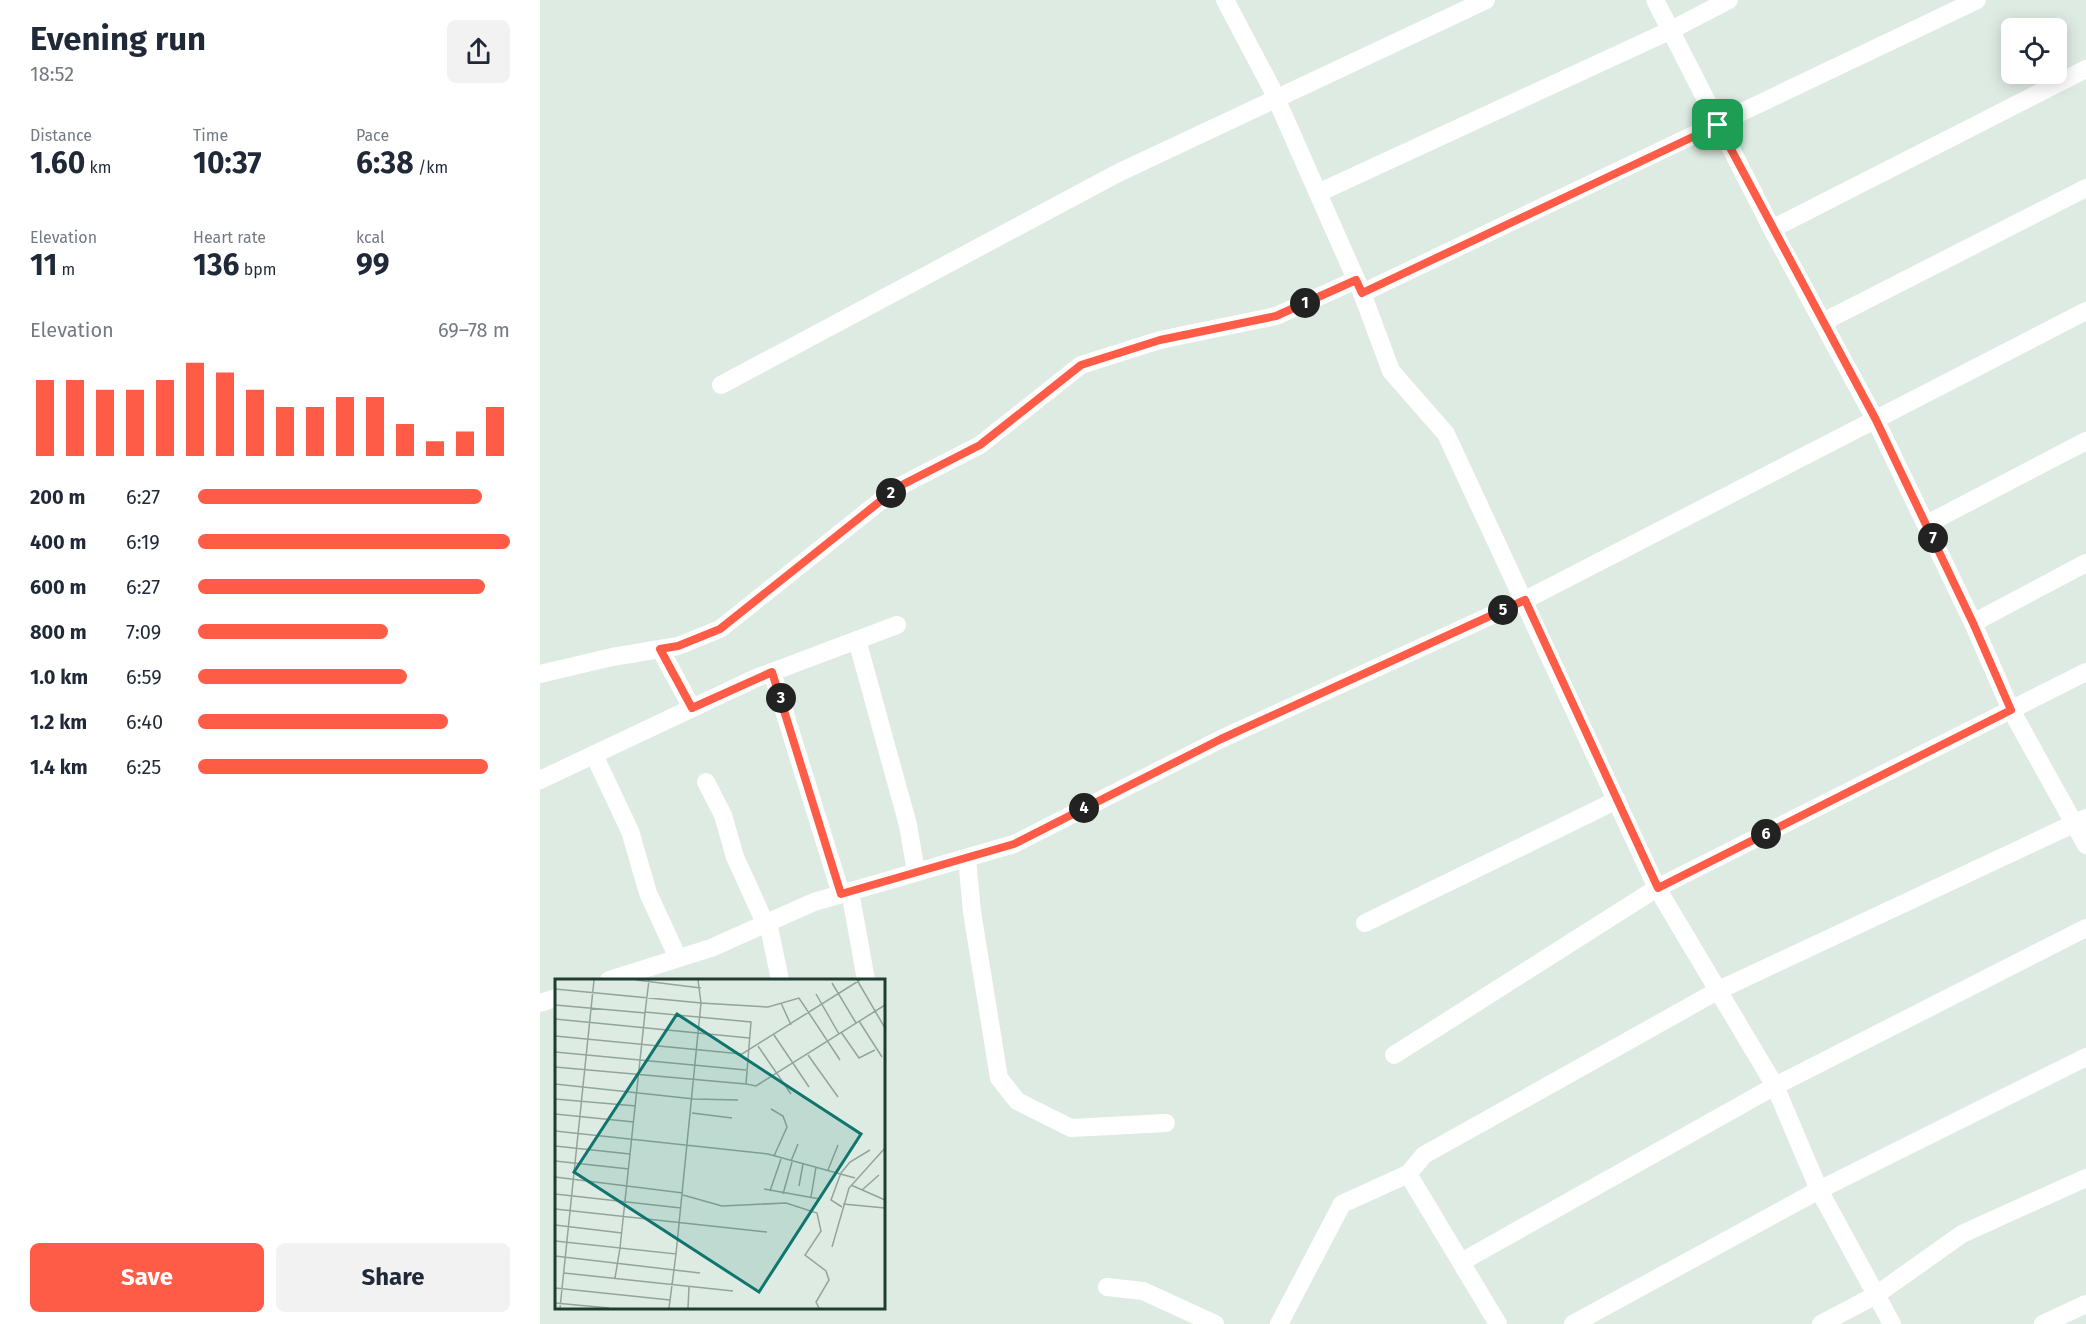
<!DOCTYPE html>
<html lang="en">
<head>
<meta charset="utf-8">
<style>
	body { margin:0; font-family:"Fira Sans",sans-serif; background:#f2f2f3; color:#1f2937; height:100vh; display:flex; flex-direction:column; font-size:22px; white-space:nowrap }
	* { box-sizing:border-box; margin:0 }
	p { font-size:20px; color:#747a83 }
	.icon { flex:none; width:33px; height:33px; fill:none; stroke:currentColor; stroke-width:2; stroke-linecap:round; stroke-linejoin:round }
	.map { position:relative; flex:1; overflow:hidden }
	.drawer { display:flex; flex-direction:column; background:#fff; width:540px }
	.drawer>* { flex:none }
	.controls { position:absolute; left:1461px; top:18px; display:grid; gap:12px }
	.controls a { display:grid; place-items:center; width:66px; height:66px; border-radius:9px; background:#fff; box-shadow:0 3px 15px #0003; font-size:30px }
	.pin { position:absolute; display:grid; place-items:center; width:51px; height:51px; color:#fff; margin:-26px; border-radius:12px; box-shadow:0 3px 9px #0006 }
	.km { position:absolute; width:30px; height:30px; margin:-15px; border-radius:50%; background:#222; color:#fff; font-size:16px; line-height:30px; text-align:center }
	.round { display:grid; place-items:center; flex:none; width:63px; height:63px; border-radius:9px; background:#f2f2f3 }
	.overview { display:flex; align-items:center; justify-content:space-between; height:102px; padding:0 30px }
	h1 { font-size:33px; font-weight:700; line-height:45px }
	.stats { display:grid; grid-template-columns:repeat(3,1fr); gap:9px; height:102px; padding:6px 30px }
	.stats div { display:grid; align-content:center }
	.stats b { font-size:30px; font-weight:700 }
	.stats small { font-size:16px; font-weight:400 }
	.stats p { font-size:16px }
	.chart { height:168px; padding:12px 30px }
	.chart p { display:flex; justify-content:space-between }
	.chart svg { width:100%; height:108px; margin-top:6px; stroke:#ff5c48; stroke-width:6 }
	.button { display:flex; gap:12px; margin-top:auto; padding:12px 30px }
	.button a { flex:1; height:69px; border-radius:9px; background:#ff5c48; color:#fff; font-size:24px; font-weight:700; line-height:69px; text-align:center }
	.button a+a { background:#f2f2f3; color:#1f2937 }
	ul { padding:0 30px; list-style:none; font-size:20px }
	li { display:grid; grid-template-columns:96px 72px 1fr; align-items:center; height:45px }
	li i { height:15px; border-radius:8px; background:#ff5c48 }
	main { display:flex; flex:1; min-height:0 }
	.map>svg:first-child { display:block }
</style>
</head>
<body>
<main>
<section class="drawer">
<div class="overview"><div><h1>Evening run</h1><p>18:52</p></div><a class="round"><svg class="icon" aria-label="share" viewBox="0 0 24 24"><path d="M12 15V3M7 8l5-5 5 5M5 13v7h14v-7"/></svg></a></div>
<div class="stats">
<div><p>Distance</p><b>1.60<small> km</small></b></div>
<div><p>Time</p><b>10:37</b></div>
<div><p>Pace</p><b>6:38<small> /km</small></b></div>
</div>
<div class="stats">
<div><p>Elevation</p><b>11<small> m</small></b></div>
<div><p>Heart rate</p><b>136<small> bpm</small></b></div>
<div><p>kcal</p><b>99</b></div>
</div>
<div class="chart"><p><span>Elevation</span>69–78 m</p>
<svg viewBox="0 0 160 44" preserveAspectRatio="none"><path d="M5 44V13M15 44V13M25 44V17M35 44V17M45 44V13M55 44V6M65 44V10M75 44V17M85 44V24M95 44V24M105 44V20M115 44V20M125 44V31M135 44V38M145 44V34M155 44V24"/></svg>
</div>
<ul>
<li><b>200 m</b>6:27<i style="width:91%"></i></li>
<li><b>400 m</b>6:19<i style="width:100%"></i></li>
<li><b>600 m</b>6:27<i style="width:92%"></i></li>
<li><b>800 m</b>7:09<i style="width:61%"></i></li>
<li><b>1.0 km</b>6:59<i style="width:67%"></i></li>
<li><b>1.2 km</b>6:40<i style="width:80%"></i></li>
<li><b>1.4 km</b>6:25<i style="width:93%"></i></li>
</ul>
<div class="button"><a>Save</a><a>Share</a></div>
</section>
<div class="map">
<svg width="1546" height="1324" viewBox="0 0 1546 1324">
	<rect width="100%" height="100%" fill="#deebe3"/>
	<g fill="none" stroke-linecap="round" stroke-linejoin="round">
		<g stroke="#fff" stroke-width="18">
			<path d="M685,0L731,87L822,293L851,371L906,434L1117,888L1235,1086L1279,1190L1352,1324"/>
			<path d="M1115,0L1232,229L1336,421L1433,623L1471,710L1546,845"/>
			<path d="M778,193L1129,31L1189,0"/>
			<path d="M1232,229L1546,69"/>
			<path d="M822,293L1437,0"/>
			<path d="M1283,322L1546,188"/>
			<path d="M181,385L578,173L946,0"/>
			<path d="M1387,524L1546,441"/>
			<path d="M1433,623L1546,563"/>
			<path d="M317,640L368,825L376,872"/>
			<path d="M120,649L152,708"/>
			<path d="M232,672L301,894"/>
			<path d="M0,674L72,657L138,646L180,629L358,487L440,445L541,365L620,340L736,316L816,280"/>
			<path d="M54,755L90,831L108,893L138,958"/>
			<path d="M0,780L216,678L357,625"/>
			<path d="M166,782L183,815L195,857L225,923"/>
			<path d="M427,858L432,912L459,1078L477,1101L531,1128L626,1123"/>
			<path d="M310,891L326,980"/>
			<path d="M228,922L240,980"/>
			<path d="M825,923L1077,800"/>
			<path d="M69,980L171,948L274,902L474,844L681,739L985,600L1546,311"/>
			<path d="M0,1003L16,998"/>
			<path d="M854,1055L1117,888L1546,672"/>
			<path d="M868,1174L884,1155L1179,990L1546,818"/>
			<path d="M923,1261L1235,1086L1546,928"/>
			<path d="M567,1287L603,1291L675,1324"/>
			<path d="M739,1324L802,1204L868,1174L958,1324"/>
			<path d="M1033,1324L1279,1190L1546,1057"/>
			<path d="M1281,1324L1336,1295L1422,1234L1546,1178"/>
			<path d="M1503,1324L1546,1304"/>
		</g>
	</g>
	<g fill="none" stroke-linecap="round" stroke-linejoin="round">
		<g stroke="#fff" stroke-width="12">
			<path id="route" d="M1178,125L1336,420L1433,623L1471,710L1118,888L985,600L681,739L474,844L301,894L232,672L152,708L120,649L138,646L180,629L358,487L440,445L541,365L620,340L736,316L816,280L822,293Z"/>
		</g>
		<use href="#route" stroke="#ff5c48" stroke-width="8"/>
	</g>
	<g transform="translate(15 979)">
		<rect width="330" height="330" fill="#deebe3"/>
		<path fill="none" stroke="#91a59b" stroke-width="1.5" d="M81,1L146,9M143,1L146,24L213,28L244,19L285,81M302,1L330,49M277,4L301,44M0,10L146,24L121,275L65,269L60,299M261,15L284,55M226,24L236,46M0,26L90,34L65,269L0,262M90,33L196,43L191,105L201,107L330,26M90,34L94,1M0,40L194,59M304,42L327,78M286,53L304,79L320,71M219,56L254,108M0,57L187,75L305,1M203,67L236,115M0,73L191,91M253,76L283,118M0,88L191,105M0,105L139,120L183,121M0,120L81,127M216,130L228,137L232,148L219,177M137,134L177,139M0,135L79,143M0,152L213,175L300,199M0,167L75,175M0,182L74,190M236,182L243,165M273,191L283,166M286,194L276,221L287,228M286,194L295,183L315,171M0,198L128,214M296,206L330,221M244,207L248,185M209,210L265,220M307,211L324,196M215,212L226,180M0,215L126,229M228,215L237,183M128,216L167,227L231,224L262,234L266,252L250,276L271,292L274,301L261,323L264,329M256,218L261,188M288,225L330,229M0,230L212,253M0,246L67,254M277,268L294,209L330,169M0,277L145,294M9,294L178,312M0,309L115,321M0,324L54,329M5,329L39,1M114,329L121,275M133,329L134,308"/>
		<path fill="#0f766e" fill-opacity="0.15" stroke="#0f766e" stroke-width="3" d="M122,35L306,155L204,313L19,193Z"/>
		<rect width="330" height="330" fill="none" stroke="#1e3c30" stroke-width="3"/>
	</g>
</svg>
<div class="controls">
<a><svg class="icon" aria-label="locate" viewBox="0 0 24 24"><circle cx="12" cy="12" r="6"/><path d="M12 2v4M12 18v4M2 12h4M18 12h4"/></svg></a>
</div>
<div class="pin" style="left:1178px;top:125px;background:#1e9e55"><svg class="icon" aria-label="arrive" viewBox="0 0 24 24"><path d="M6 21V4h12l-3 4 3 4H6"/></svg></div>
<b class="km" style="left:765px;top:303px">1</b>
<b class="km" style="left:351px;top:493px">2</b>
<b class="km" style="left:241px;top:698px">3</b>
<b class="km" style="left:544px;top:808px">4</b>
<b class="km" style="left:963px;top:610px">5</b>
<b class="km" style="left:1226px;top:834px">6</b>
<b class="km" style="left:1393px;top:538px">7</b>
</div>
</main>
</body>
</html>
